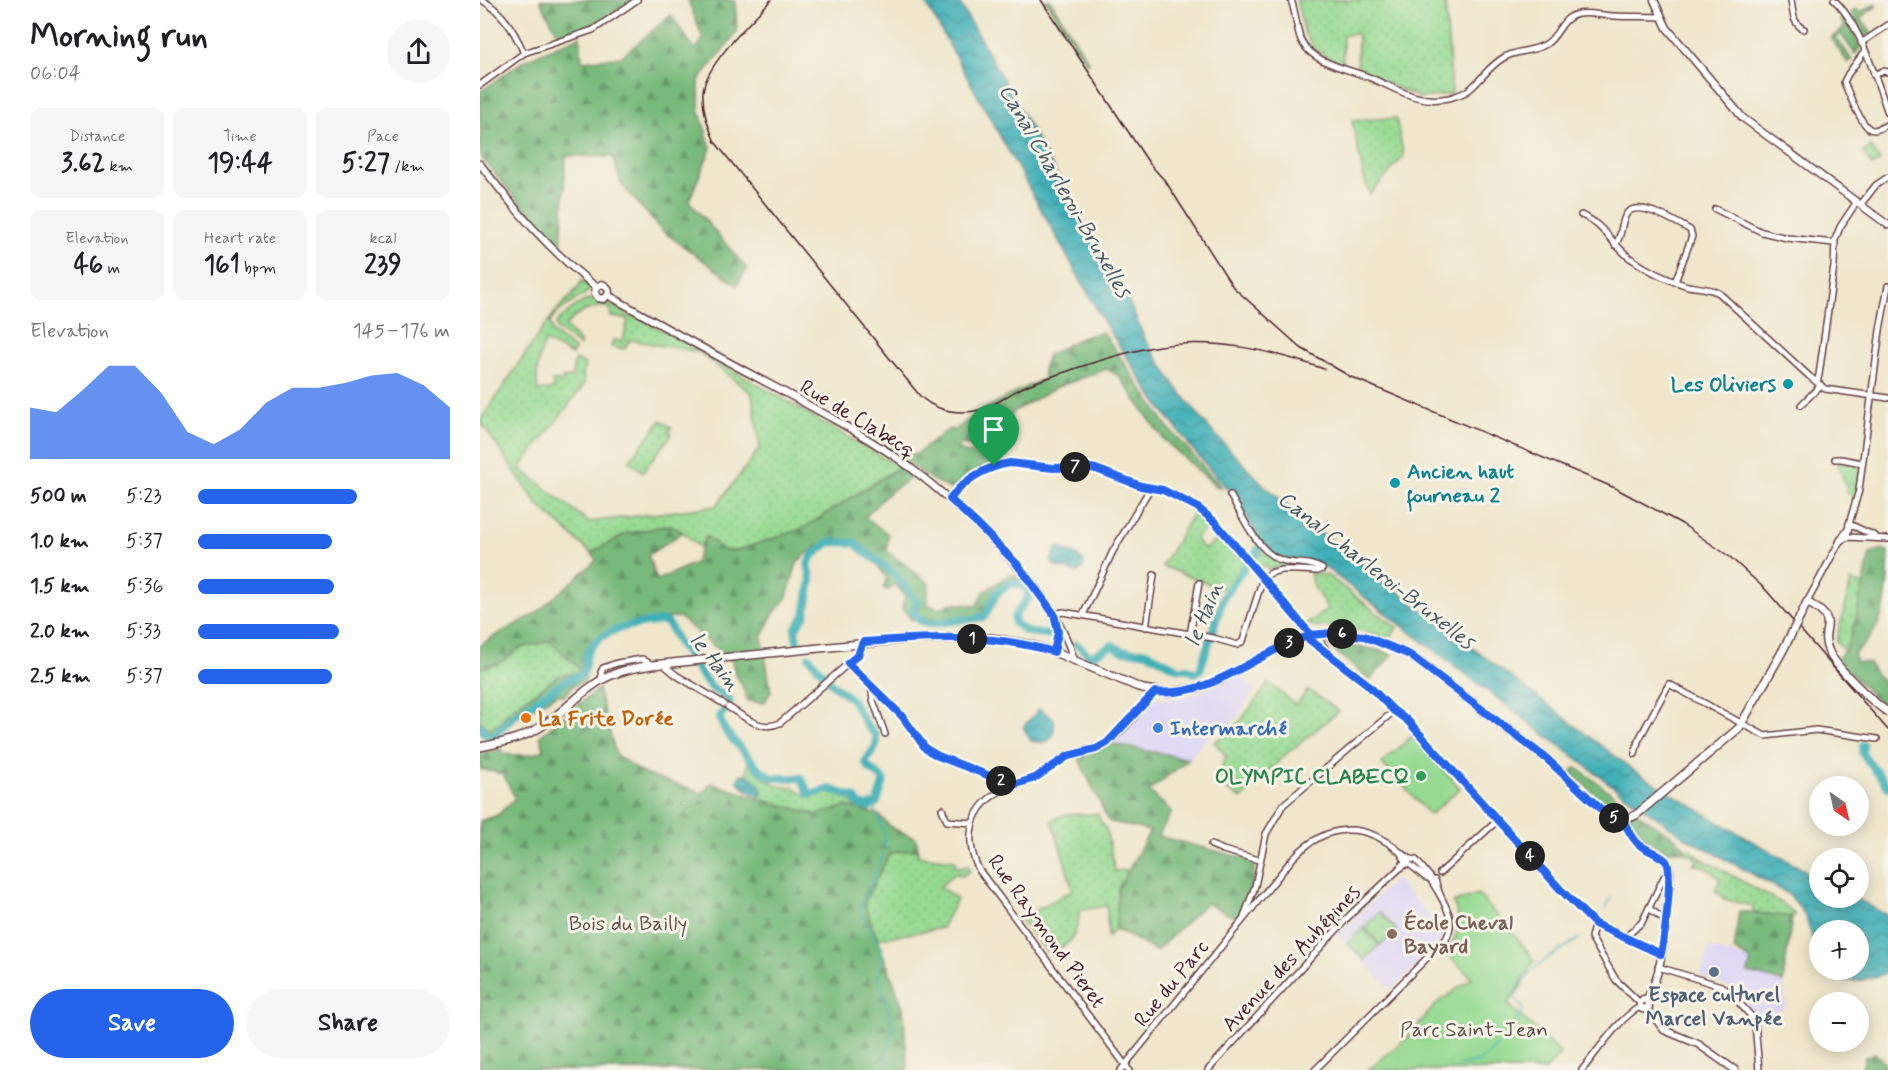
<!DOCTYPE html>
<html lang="en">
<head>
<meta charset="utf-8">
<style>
	body { margin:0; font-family:Mynerve,sans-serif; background:#f6f6f6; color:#202124; height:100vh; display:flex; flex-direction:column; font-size:22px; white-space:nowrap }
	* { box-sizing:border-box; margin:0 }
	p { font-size:20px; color:#757577 }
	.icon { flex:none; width:33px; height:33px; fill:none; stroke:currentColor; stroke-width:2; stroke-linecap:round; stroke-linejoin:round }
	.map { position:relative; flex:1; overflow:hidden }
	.drawer { display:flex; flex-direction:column; background:#fff; width:480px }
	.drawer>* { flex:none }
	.needle { width:39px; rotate:146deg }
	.tools { position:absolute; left:1329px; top:776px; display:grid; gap:12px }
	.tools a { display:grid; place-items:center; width:60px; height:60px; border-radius:50%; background:#fff; box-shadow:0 3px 15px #0003; font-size:30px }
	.pin { position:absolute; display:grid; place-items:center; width:51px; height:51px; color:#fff; margin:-62px -26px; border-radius:50% 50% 50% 0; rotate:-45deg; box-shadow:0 0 6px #0007 }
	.pin .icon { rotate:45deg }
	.km { position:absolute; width:30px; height:30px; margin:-15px; border-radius:50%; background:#222; color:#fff; font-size:16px; line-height:30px; text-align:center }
	.round { display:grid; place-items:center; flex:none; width:63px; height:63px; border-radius:32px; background:#f6f6f6 }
	.head { display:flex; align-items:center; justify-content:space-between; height:102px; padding:0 30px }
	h1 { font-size:33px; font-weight:700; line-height:45px }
	.metrics { display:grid; grid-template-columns:repeat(3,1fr); gap:9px; height:102px; padding:6px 30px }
	.metrics div { display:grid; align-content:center; border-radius:12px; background:#f6f6f6; text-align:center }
	.metrics b { font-size:26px; font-weight:700 }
	.metrics small { font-size:16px; font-weight:400 }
	.metrics p { font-size:16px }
	.chart { height:168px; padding:12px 30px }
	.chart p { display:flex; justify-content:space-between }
	.chart svg { width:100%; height:108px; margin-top:6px; fill:#2563eb; opacity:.7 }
	.action { display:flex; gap:12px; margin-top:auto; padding:12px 30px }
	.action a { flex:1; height:69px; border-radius:36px; background:#2563eb; color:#fff; font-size:24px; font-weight:700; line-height:69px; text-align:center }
	.action a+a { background:#f6f6f6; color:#202124 }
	ul { padding:0 30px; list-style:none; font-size:20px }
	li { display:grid; grid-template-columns:96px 72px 1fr; align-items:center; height:45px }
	li i { height:15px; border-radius:8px; background:#2563eb }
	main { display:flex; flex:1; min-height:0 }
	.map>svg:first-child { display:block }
</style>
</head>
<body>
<main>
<section class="drawer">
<div class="head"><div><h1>Morning run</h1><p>06:04</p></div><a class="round"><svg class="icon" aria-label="share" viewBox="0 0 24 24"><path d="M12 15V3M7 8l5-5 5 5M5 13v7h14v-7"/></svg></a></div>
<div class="metrics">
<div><p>Distance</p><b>3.62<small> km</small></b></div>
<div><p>Time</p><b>19:44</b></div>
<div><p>Pace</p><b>5:27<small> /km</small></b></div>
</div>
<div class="metrics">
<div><p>Elevation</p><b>46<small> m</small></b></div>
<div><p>Heart rate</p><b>161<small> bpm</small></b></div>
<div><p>kcal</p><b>239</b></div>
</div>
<div class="chart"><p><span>Elevation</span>145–176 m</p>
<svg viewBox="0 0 160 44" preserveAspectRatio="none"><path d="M0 44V23L10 25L20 16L30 6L40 6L50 17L60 33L70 38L80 32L90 21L100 15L110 15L120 13L130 10L140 9L150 14L160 23V44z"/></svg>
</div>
<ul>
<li><b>500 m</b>5:23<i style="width:63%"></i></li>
<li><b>1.0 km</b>5:37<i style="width:53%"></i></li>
<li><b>1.5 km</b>5:36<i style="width:54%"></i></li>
<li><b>2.0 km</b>5:33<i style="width:56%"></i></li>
<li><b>2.5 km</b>5:37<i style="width:53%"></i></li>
</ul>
<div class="action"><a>Save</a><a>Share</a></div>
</section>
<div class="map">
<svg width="1408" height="1070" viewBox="0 0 1408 1070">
	<defs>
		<pattern id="grass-dots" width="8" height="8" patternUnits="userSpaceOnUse" patternTransform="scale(1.5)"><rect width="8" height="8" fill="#96da92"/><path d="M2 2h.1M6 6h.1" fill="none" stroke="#83bb7e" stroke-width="1.8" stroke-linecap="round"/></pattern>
		<pattern id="forest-firs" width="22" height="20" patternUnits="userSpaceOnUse" patternTransform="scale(1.5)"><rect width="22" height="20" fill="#78ba7c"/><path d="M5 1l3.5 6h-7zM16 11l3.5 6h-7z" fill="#649766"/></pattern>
		<pattern id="water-waves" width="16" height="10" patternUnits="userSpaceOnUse" patternTransform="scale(1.5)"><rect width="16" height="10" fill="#3fb0b7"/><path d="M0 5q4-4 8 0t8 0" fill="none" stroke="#378f95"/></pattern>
	</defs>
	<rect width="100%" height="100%" fill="#f7f3e8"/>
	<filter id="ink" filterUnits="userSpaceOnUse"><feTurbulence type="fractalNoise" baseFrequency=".0167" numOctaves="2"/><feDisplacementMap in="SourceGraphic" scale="12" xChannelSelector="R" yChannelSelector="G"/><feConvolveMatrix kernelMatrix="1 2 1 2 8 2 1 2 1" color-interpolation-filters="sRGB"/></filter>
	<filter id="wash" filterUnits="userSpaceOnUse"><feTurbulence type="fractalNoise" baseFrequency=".008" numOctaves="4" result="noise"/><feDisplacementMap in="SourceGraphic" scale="24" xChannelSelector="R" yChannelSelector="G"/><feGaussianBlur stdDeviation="1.35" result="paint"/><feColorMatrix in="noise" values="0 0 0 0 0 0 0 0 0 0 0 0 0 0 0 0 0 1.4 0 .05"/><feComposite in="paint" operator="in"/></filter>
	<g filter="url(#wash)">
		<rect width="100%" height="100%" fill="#efe6cb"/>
		<g fill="#ddd5f6">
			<path d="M760,675L775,689L754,722L733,732L709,759L632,744L673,699L702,698L717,694Z"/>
			<path d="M915,879L967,934L912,990L857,935Z"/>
			<path d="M1229,948L1271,960L1268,973L1303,982L1306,1005L1302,1009L1279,1023L1273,1013L1248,987L1220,976Z"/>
		</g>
		<g fill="url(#grass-dots)" stroke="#707c5e" stroke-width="1.5">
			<path d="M816,0H965L972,94L940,98L877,70L878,34L863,35V65L835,50L825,34Z"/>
			<path d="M916,118L924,156L890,194L884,178L872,120Z"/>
			<path d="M102,280L110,288L109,291L77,313L70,323L73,333L95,350L92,355L65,341C58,358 55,373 58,391L74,389L72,381L78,380L79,383L83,382L82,378L92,377L93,368L95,360L105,364L103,372L104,385L40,468L109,522L236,506L280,448L272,394L219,352L150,340L144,349L131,347L133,340L143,341L148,319L131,317L130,308C114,304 95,314 85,326L101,343L99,346L77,329L76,323C82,316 101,301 110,299C115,299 120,302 125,301L151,317L157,316L312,404L419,467L324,528L256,551H245L226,536L220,548L203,532L191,525L146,534L111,553L58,505L0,421C24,386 47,350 72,316C81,303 97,294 102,280Z"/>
			<path d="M181,420L192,428L189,432L192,434L163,472L149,461Z"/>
			<path d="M1359,461L1380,466L1376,494L1374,496L1368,493L1358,463Z"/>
			<path d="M715,510L731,524L715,538L721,546L725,549L742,535L765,562L745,590L682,566Z"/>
			<path d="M783,550L788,555L835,569L798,567L788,570L786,565L777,568L772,563Z"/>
			<path d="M830,573L847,575L917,628L909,639C897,634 884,630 871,629C856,627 842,628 827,624L848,609L833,586Z"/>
			<path d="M1371,581L1388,586L1372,641L1365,652L1356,642Z"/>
			<path d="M69,641L100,669L95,673L79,676L48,697L27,713L19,725L7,728L0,721V668L18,664L40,648Z"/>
			<path d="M789,683L816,705L828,690L859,711L804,756L761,799L735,781L746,756L734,742L757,725Z"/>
			<path d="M268,762C279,775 294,790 313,787C332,802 332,796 352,792L362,797L371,800L377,809L367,806L338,815L280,799L279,796L282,793L281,787L266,774Z"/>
			<path d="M586,814H618L621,822L626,828L635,871L649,870L638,889L636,929L628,937L627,906L600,910C596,936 594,946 567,952L540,919L593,890L572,820Z"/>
			<path d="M438,849V856L475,860L476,867L488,866L490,871L482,876L475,873L460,887L477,899L462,928L397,939L384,903L410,853Z"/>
			<path d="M1206,849H1210L1219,857L1305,905L1315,915L1312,917L1273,913V906L1243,899V896L1235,891L1240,879L1225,867L1213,864L1218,862L1213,856L1204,852Z"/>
			<path d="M900,912L917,930L901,945L884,927Z"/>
		</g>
		<g fill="url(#forest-firs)" stroke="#616c54" stroke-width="1.5">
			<path d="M60,0H154L122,20L79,36Z"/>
			<path d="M208,0H255L257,32L219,80V110L231,148L209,201L267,269L257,285L181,230L141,184L133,157L86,156L81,251L0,156V92L42,62L100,36L102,61L141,57L191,15L215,50L223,39Z"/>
			<path d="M565,0H570L609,62L607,65Z"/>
			<path d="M1396,3V7L1382,16L1381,18L1391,33L1386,36L1383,35L1371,13L1376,9L1379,13Z"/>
			<path d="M1366,17L1380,48L1375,54L1361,34L1356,37L1372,60L1368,63L1351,38L1364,28L1361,20Z"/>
			<path d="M623,332L686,425L742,488L736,486L684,440L639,376L627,369L577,387L536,410L521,427L499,448L481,444L477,450L518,460L493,473L472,490L451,479L404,446L407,442L435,455L469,429L475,430C502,409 532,393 564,379L563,369L568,355L603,337Z"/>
			<path d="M419,467L433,477L409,492L385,517L408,534L407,551L449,583L447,604L458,609L472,603L496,606L504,592L530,574L543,577V581C519,582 515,594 506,614C484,621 461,623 439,617L432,620L422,608L425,596L415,584L408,590L403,588L407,578L395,562L394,554L388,553L379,543L370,540L354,538L327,553L317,563L307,597L294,613L282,637L291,691L284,703L268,701L261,683L255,674L252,661L199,617L156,622L111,643L101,661L105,673L69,641L40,648L18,664L0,668V646L11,638L55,614L117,560L111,553L146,534L191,525L203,532L168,555L177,580L215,563L226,536L245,551H256L324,528Z"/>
			<path d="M1400,550L1408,552C1408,590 1408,628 1374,653L1376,662L1389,663L1395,673L1408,686V708L1392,696L1357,659L1367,648L1375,621L1390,554Z"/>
			<path d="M852,643L900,650L912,655L890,680L848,645Z"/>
			<path d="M95,673L106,680L93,686L84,696L78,694C58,706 35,714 21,733L7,735L0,732V721L7,728L19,725L27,713L79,676Z"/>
			<path d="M118,689L136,755L164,774L223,793L231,783L280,799L337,815L367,806L399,815L412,828L436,838L438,849L410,853L384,903L423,1007L428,1070H0V821L18,815L35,798L23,774L0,769V753L21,749L22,754C36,755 51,757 64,750L60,736Z"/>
			<path d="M632,744L709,759L669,791L692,812L678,836L775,861C773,882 769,901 758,919L726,903L676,951L636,929L638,889L670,831L631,822L628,820L598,757Z"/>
			<path d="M1096,767L1165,818L1196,838L1205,848L1203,851H1187L1165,839L1158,827L1130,808L1091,772Z"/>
			<path d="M1259,911L1312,917L1303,982L1268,973L1271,960L1254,950Z"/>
			<path d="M1395,1053L1403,1061L1407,1070H1382L1385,1057Z"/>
		</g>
		<g fill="#96da92" stroke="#707c5e" stroke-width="1.5">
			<path d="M1391,147L1400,161L1392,166L1383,152Z"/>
			<path d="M932,736L980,788L950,815L902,763Z"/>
			<path d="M998,894L1043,945L1054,961L1028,1004L1080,1053L1066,1070H888L927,1038L956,1004L992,978L965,952C978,939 983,920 973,903Z"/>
			<path d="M883,928L899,945L885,960L867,943Z"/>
		</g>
		<g fill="url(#water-waves)" stroke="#446871" stroke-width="1.5">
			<path d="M444,0H478L648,300L665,339L673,352L697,388L729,428L783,484L823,519L1156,772L1252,830L1339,878L1340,897H1374L1408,916V973C1386,979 1362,990 1345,969H1378V930H1340L1339,961C1329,932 1331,913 1305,892L1205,837L1139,791L842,565L832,561L806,559L795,555L782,545L758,501L715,452L676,402L625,324Z"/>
			<path d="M577,547L596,555L604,562L603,567L598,573L575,566L571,561Z"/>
			<path d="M559,709L574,719C576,738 571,745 551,741L543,727Z"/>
			<path d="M261,774C270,773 281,784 282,793L279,796C270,794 263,787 257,781Z"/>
		</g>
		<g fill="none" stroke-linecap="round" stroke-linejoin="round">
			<g stroke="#3fb0b7" stroke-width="1.5">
				<path d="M393,805L405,834L403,854L380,910L401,948L398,978L413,1027L406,1056V1070"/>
				<path d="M1125,909L1131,898"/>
				<path d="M977,1066L998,1062L1008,1054L1028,1033L1043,1012L1042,1006L1034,998L1050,972L1066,959L1100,938"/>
				<path d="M892,1070L893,1069L894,1070"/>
			</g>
			<g stroke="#3fb0b7" stroke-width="8">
				<path d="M317,641L315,629L325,615L331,579L328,564L332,556L350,542L375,543C385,554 398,560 409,570C420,579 428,592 438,603L432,611L439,620L450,624L504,617L517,593L531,583C541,584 546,586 549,596L534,617L535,623L547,632L572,635"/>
				<path d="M596,644L611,656L632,645L643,651L666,652L699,669H708L715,673L720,670L744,596L785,540"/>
				<path d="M0,726L6,735H15L33,716L84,682L103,674C106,665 104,656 110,648C126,626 159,624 183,621L188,623L199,644L225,680L233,689L248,698L250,702L239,718L246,732L280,770L293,778H321L330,795L350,789L374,797L379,805L389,807L397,802L404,781C398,772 391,773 385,762L396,746V735L387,726L372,700L351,683L329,657"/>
				<path d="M1383,745L1382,753L1408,787"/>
			</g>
		</g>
	</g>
	<g filter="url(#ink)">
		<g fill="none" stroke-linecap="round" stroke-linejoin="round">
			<g stroke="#633d43" stroke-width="8">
				<g id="minor">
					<path d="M2,0C24,13 34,31 44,53"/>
					<path d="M811,0C816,13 816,27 821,40C832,64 870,69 891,78C919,90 938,104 969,98C976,96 984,94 990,89C1003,78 1007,68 1023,58C1036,50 1053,52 1066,44C1079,36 1081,17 1098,14C1109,12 1124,16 1135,16C1150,17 1165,16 1180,17"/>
					<path d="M1311,0C1313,11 1312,24 1324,29"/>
					<path d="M1354,0C1380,24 1396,79 1408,113"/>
					<path d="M1381,43L1408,25"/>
					<path d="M1385,51L1368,74L1364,82C1368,92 1381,125 1390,129C1395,132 1403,127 1408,124"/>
					<path d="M1394,75L1403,71L1408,72"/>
					<path d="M0,85L44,53L113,30L157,0"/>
					<path d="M1381,204L1396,185L1408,177"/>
					<path d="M1235,209L1282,232L1307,238L1354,243"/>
					<path d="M1101,215C1121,222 1133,245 1150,258C1167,270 1187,280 1208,286C1219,288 1230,288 1239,293L1329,376L1345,389L1408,398"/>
					<path d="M1135,245C1143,236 1140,222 1147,213C1159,199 1198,223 1210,230L1212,236L1211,239L1195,282"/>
					<path d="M1337,382L1339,375L1354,266L1355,240L1360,227L1376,203"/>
					<path d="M1321,405L1341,385"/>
					<path d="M1355,459H1361L1382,463"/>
					<path d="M750,495C762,515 778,553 801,560C815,565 830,561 842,569"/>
					<path d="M470,499L474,493L498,473L514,466L530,463L573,468L606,467L616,469L661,486L683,490L717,507L735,522L831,635"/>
					<path d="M1369,524L1395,536"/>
					<path d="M1367,537L1369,524L1379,490L1400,330L1408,286"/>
					<path d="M1327,602L1360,541L1367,537L1408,539"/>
					<path d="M574,614L583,612L733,638L758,645L763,641L783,578C798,565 819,571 838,571L842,569"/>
					<path d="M603,615L633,551L671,487"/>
					<path d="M666,627L674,575"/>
					<path d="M710,635L719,583"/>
					<path d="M836,635L847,651"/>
					<path d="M827,637L886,683L914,711L927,720L1080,889L1115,924L1181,954"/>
					<path d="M368,663L422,716L446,749L458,756L533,785"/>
					<path d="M183,664L196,675L244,704"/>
					<path d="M122,679L121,672L123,668L137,663L162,659L172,665"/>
					<path d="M391,685L393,700L405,734"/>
					<path d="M248,707C265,717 281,732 300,723L378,655L383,642"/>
					<path d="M1155,754L1158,741L1189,684L1285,736L1336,730L1397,739"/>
					<path d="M462,809L467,821L493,823"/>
					<path d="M731,845L743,850L779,860"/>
					<path d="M930,859L936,860L951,878"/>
					<path d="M925,860L920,852L928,857"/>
					<path d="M925,861L919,869L928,863"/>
					<path d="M928,863L945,877L950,879"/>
					<path d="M960,873L1017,821"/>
					<path d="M952,882L960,895L955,880"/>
					<path d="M1170,909L1186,921"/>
					<path d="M764,917L775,886L786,834L803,805L914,711"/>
					<path d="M1115,924L1111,937L1136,980L1160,1003"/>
					<path d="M1145,938L1162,922L1184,877L1190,872"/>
					<path d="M1178,967L1241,986L1251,994L1271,1016L1275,1023L1279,1070"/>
					<path d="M641,1070L814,857C847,823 884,821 920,852"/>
					<path d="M649,1070L499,870C483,838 490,806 524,789C534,784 545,783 555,778C567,772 577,760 589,755C601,751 613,751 624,745C641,735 662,707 675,692"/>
					<path d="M728,1070L871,914L919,869"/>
					<path d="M835,1070L966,939C975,922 968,910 960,895"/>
					<path d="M1102,1070C1116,1053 1141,1016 1160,1007"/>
				</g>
			</g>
			<g stroke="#633d43" stroke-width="9">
				<g id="tertiary">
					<path d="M1174,0L1187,28L1263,118L1408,225"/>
					<path d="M0,164C37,212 68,249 116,287"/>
					<path d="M116,287L115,293L118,298L124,299L128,295"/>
					<path d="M116,287L122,284C128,286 130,290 128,295"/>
					<path d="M128,295C182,326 237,356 291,385C334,408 377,431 417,458C456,485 490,517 523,551C553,582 582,618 594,660"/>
					<path d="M1360,541L1368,530"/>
					<path d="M574,652L578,631L575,621"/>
					<path d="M1142,819C1147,828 1152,839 1161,845C1169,851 1182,854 1187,863C1193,872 1189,886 1188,896C1185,927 1184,972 1166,1000L1163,999L1160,1003V1007L1162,1009L1169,1007V1003L1166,1000"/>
					<path d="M1165,1009L1174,1017L1184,1030L1218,1044L1255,1070"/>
				</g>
			</g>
			<g stroke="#633d43" stroke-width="10">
				<g id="secondary">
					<path d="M1320,617L1327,602C1364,623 1337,626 1349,652C1356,667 1393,703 1408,712"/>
					<path d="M0,747C20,743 40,739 57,729C79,717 95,697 115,684C132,672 152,668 172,665L429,639L511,638L552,645L574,652L663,689L688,693L718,688L739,680L802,646L826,637L853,633L884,636L930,655L1067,759L1129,816C1139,820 1147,820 1156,815L1259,728L1302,652"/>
				</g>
			</g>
			<use href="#minor" stroke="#fff" stroke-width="5"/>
			<use href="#tertiary" stroke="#fff" stroke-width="6"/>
			<use href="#secondary" stroke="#fff" stroke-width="7"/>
			<g stroke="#4a1f2b" stroke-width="1.5">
				<path d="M291,0C272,21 225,65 223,92C222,110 228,126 235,142L440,396C455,410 475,414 495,411C514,408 530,392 548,385C562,379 577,375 591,370C620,360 649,351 679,346C736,338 791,350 844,369"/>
				<path d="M561,0L669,163L686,182L753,287L821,348L871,377L1135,488L1202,524L1250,557L1285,589L1408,730"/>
			</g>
			<g stroke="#633d43" stroke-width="10" stroke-linecap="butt">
				<path id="secondary-bridge" d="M1302,652L1320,617"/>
			</g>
			<use href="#secondary-bridge" stroke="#fff" stroke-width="7"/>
		</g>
	</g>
	<g fill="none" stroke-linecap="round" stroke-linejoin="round" filter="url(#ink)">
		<g stroke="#fff" stroke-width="12">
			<path id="route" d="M530,463L573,468L606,467L616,469L661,486L683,490L717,507L735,522L831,635L852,633L884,636L930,655L1067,759L1126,814L1136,819H1142C1148,828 1152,840 1161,846C1169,851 1179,854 1186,861C1194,870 1184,940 1181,954L1115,924L1080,889L927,720L914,711L886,683L826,637C775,653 732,698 675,692L627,743L616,749L588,756L555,778L533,785L458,756L446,749L422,716L368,663L378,655L383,642C447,637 513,633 574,652L578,632L574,614L537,564L498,525L470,499C485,479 506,467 530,463Z"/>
		</g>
		<use href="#route" stroke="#2563eb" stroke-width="8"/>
	</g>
	<g fill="#0f9aa8" stroke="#f7f3e8" stroke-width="2">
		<circle cx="1308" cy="384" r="6"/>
		<circle cx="915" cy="483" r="6"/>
	</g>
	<circle fill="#e8710a" stroke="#f7f3e8" stroke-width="2" cx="46" cy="718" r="6"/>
	<circle fill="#3f7fe0" stroke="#f7f3e8" stroke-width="2" cx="678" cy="728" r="6"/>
	<circle fill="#2e9e5b" stroke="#f7f3e8" stroke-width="2" cx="941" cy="776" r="6"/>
	<circle fill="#8d6e63" stroke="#f7f3e8" stroke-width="2" cx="912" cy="934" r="6"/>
	<circle fill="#5c6f8a" stroke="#f7f3e8" stroke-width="2" cx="1234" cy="972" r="6"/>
	<g text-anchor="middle" stroke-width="6" stroke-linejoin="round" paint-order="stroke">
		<g font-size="21" font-weight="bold" fill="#0d838f" stroke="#f7f3e8" text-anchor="end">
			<text x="1296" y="391">Les Oliviers</text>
			<text x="927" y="478" text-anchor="start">Ancien haut<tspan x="927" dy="24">fourneau 2</tspan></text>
		</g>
		<g font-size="21" fill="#4a1f2b" stroke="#f7f3e8">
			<text transform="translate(378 418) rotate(31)" y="7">Rue de Clabecq</text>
			<text transform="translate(567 931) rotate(54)" y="7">Rue Raymond Pieret</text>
			<text transform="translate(811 958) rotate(-47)" y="7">Avenue des Aubépines</text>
			<text transform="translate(691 983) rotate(-51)" y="7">Rue du Parc</text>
		</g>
		<g font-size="21" font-weight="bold" fill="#c56008" stroke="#f7f3e8" text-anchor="start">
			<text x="58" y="725">La Frite Dorée</text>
		</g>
		<g font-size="21" font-weight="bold" fill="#366cbe" stroke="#f7f3e8" text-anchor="start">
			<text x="690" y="735">Intermarché</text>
		</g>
		<g font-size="21" font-weight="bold" fill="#27864d" stroke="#f7f3e8" text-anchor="end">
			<text x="929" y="783">OLYMPIC CLABECQ</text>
		</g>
		<g font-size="21" font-weight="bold" fill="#785e54" stroke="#f7f3e8" text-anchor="start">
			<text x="924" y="929">École Cheval<tspan x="924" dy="24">Bayard</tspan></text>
		</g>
		<g font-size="21" fill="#5d4e45" stroke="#f7f3e8">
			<text x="148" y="930">Bois du Bailly</text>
			<text x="994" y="1036">Parc Saint-Jean</text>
		</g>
		<g font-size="21" font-weight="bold" fill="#4e5e75" stroke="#f7f3e8">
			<text x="1234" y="1001">Espace culturel<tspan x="1234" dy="24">Marcel Vanpée</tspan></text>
		</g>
		<g font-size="22" font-style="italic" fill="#465963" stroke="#f7f3e8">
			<text transform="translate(586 190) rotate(60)" y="8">Canal Charleroi-Bruxelles</text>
			<text transform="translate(897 569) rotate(38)" y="8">Canal Charleroi-Bruxelles</text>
			<text transform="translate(723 614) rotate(-68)" y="8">le Hain</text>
			<text transform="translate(236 661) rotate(52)" y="8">le Hain</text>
		</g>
	</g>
</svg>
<div class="tools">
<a><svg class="needle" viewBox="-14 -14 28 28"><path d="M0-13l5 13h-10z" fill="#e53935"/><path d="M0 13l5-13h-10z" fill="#757577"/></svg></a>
<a><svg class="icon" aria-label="locate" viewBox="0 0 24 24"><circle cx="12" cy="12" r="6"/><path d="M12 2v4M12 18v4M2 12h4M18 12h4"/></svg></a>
<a>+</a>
<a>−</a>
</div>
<div class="pin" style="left:514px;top:466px;background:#1e9e55"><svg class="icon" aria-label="arrive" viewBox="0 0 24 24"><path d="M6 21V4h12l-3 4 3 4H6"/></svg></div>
<b class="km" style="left:492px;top:639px">1</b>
<b class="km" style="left:521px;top:781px">2</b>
<b class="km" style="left:809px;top:643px">3</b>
<b class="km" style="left:1050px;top:856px">4</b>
<b class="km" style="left:1134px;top:818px">5</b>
<b class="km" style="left:862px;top:634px">6</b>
<b class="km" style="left:595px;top:467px">7</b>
</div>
</main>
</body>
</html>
